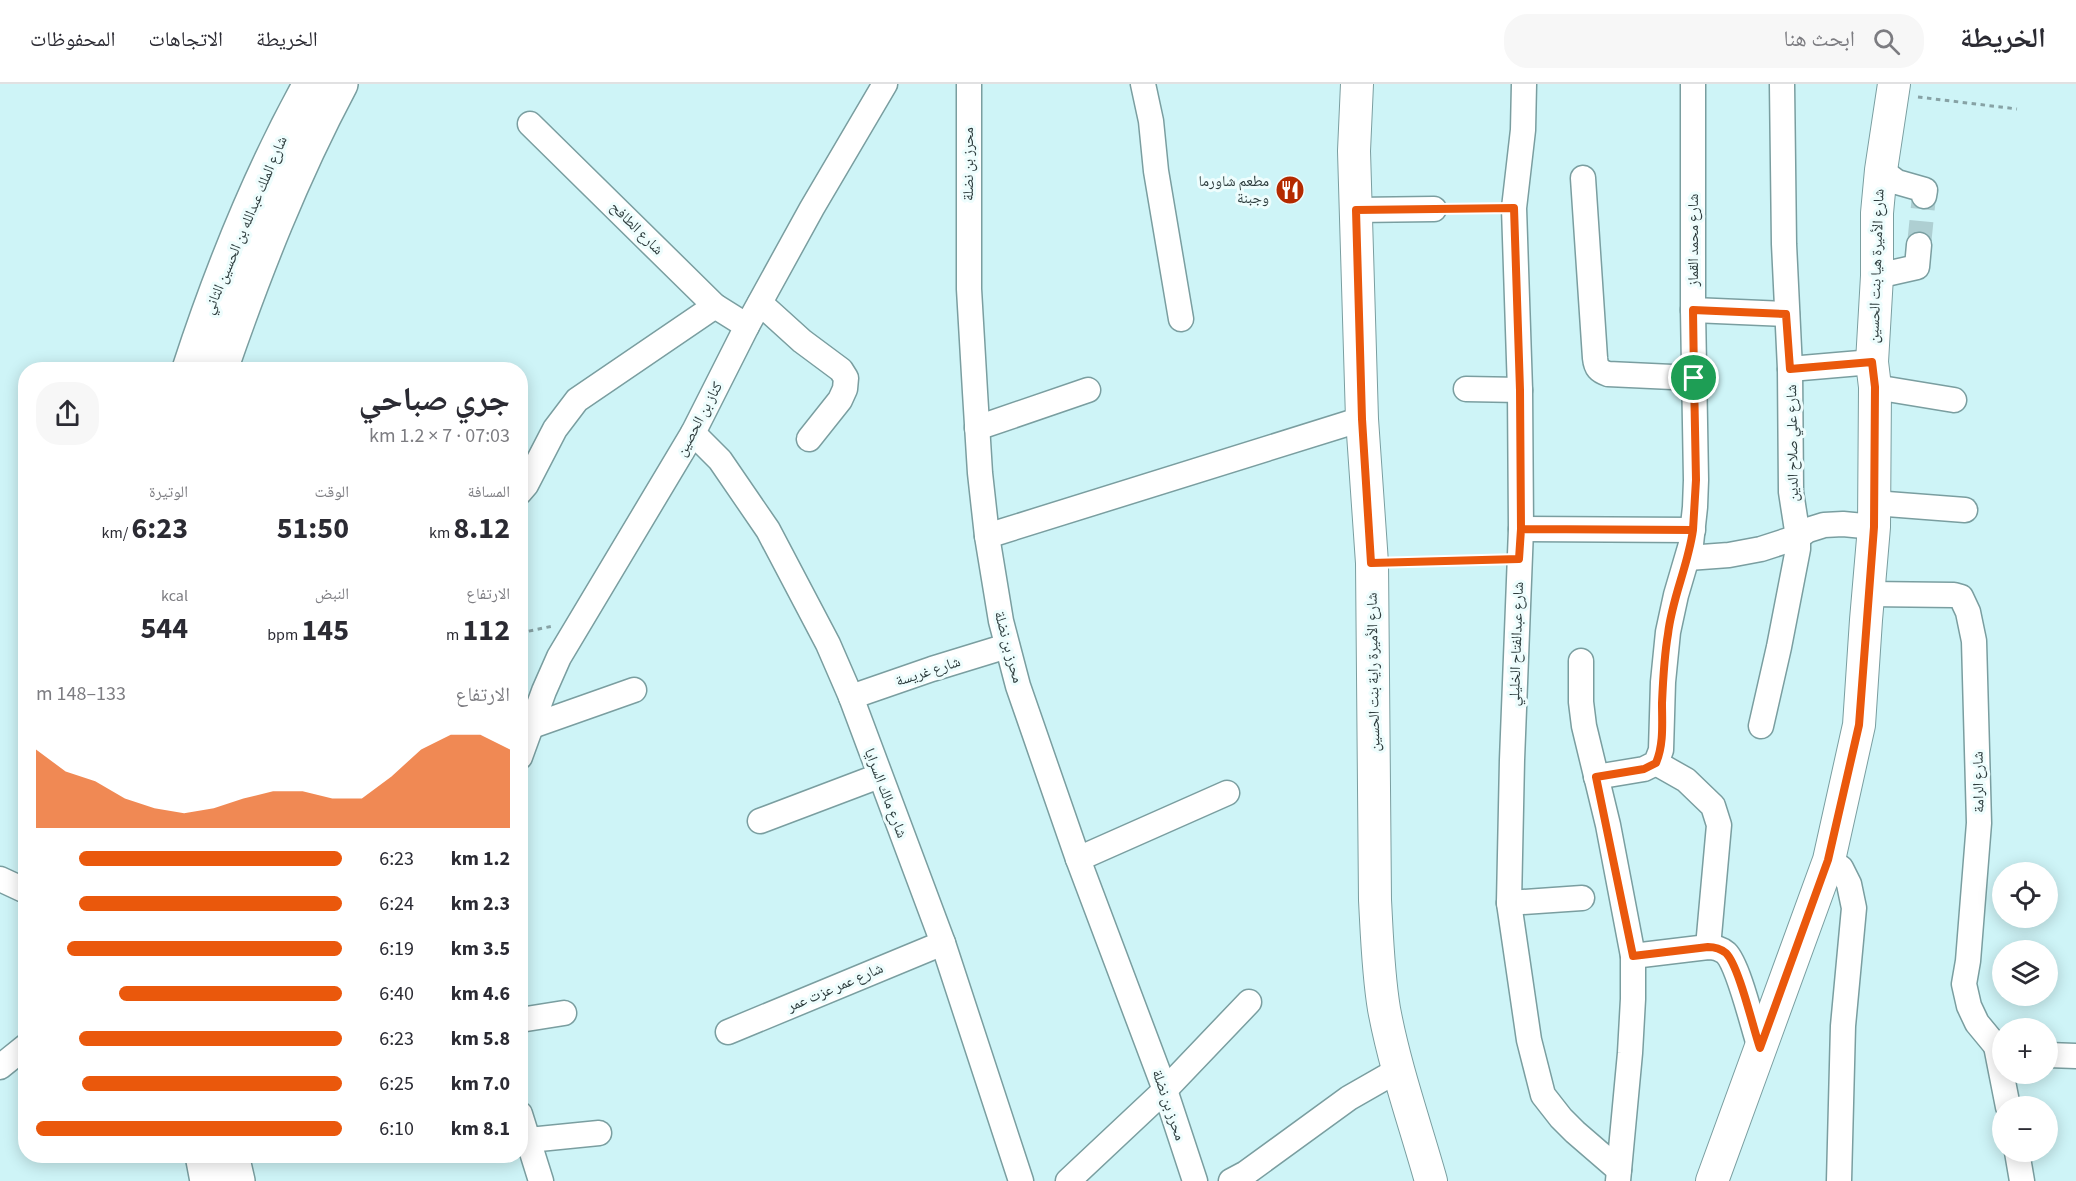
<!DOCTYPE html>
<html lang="ar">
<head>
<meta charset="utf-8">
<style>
	body { margin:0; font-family:"Source Sans 3","Noto Naskh Arabic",sans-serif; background:#f7f7f7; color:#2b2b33; direction:rtl; height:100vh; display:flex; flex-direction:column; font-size:22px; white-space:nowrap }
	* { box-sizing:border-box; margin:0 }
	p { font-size:20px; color:#7c7c81 }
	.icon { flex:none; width:33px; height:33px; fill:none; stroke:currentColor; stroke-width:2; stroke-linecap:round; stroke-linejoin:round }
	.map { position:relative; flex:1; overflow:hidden; direction:ltr }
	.side { position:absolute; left:18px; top:278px; width:510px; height:801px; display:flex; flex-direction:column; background:#fff; border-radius:24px; box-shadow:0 3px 15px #0003; direction:rtl }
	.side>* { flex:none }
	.buttons { position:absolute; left:1992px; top:778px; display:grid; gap:12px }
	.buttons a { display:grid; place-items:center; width:66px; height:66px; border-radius:50%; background:#fff; box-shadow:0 3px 15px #0003; font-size:30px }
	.pin { position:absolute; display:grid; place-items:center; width:51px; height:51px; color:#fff; margin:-26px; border:3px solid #fff; border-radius:50%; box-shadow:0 2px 6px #0007 }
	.round { display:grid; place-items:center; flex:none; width:63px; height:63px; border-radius:24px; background:#f7f7f7 }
	.head { display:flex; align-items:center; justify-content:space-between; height:102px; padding:0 18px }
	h1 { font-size:33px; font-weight:700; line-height:45px }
	.stats { display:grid; grid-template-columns:repeat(3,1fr); gap:9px; height:102px; padding:6px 18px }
	.stats div { display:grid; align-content:center }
	.stats b { font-size:30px; font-weight:700 }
	.stats small { font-size:16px; font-weight:400 }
	.stats p { font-size:16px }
	.chart { height:168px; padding:12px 18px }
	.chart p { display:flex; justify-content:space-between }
	.chart svg { width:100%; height:108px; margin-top:6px; fill:#ea580c; opacity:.7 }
	ul { padding:0 18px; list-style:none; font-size:20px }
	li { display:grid; grid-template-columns:96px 72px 1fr; align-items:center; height:45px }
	li i { height:15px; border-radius:8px; background:#ea580c }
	header { display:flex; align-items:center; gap:36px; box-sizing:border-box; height:84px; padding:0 30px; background:#fff; border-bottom:2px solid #e1e1e2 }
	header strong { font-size:28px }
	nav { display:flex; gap:33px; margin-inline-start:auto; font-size:21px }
	.search { width:420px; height:54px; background:#f7f7f7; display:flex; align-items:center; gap:15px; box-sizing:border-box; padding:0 21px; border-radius:24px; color:#7c7c81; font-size:22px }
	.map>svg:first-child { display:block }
</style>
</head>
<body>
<header>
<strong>الخريطة</strong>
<div class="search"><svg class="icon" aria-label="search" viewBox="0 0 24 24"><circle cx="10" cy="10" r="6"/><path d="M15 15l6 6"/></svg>ابحث هنا</div>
<nav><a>الخريطة</a><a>الاتجاهات</a><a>المحفوظات</a></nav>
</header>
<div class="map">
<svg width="2076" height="1097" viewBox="0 0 2076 1097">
	<rect width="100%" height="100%" fill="#cef4f7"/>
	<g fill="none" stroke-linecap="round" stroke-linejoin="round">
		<path stroke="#aecfd2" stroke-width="24" stroke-dasharray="24 12" stroke-linecap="butt" d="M1919,161L1924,112"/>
		<g stroke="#7a9ea0" stroke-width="27">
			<g id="minor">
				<path d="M969,0V205L975,308L980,389L987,452L1001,537L1018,602L1078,775L1165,1006L1195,1097"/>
				<path d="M1143,0L1151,37L1156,87L1181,235"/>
				<path d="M1524,0L1523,46L1514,124L1520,306L1521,445L1512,676L1509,819L1529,956L1543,1011L1561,1034L1575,1048L1619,1086"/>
				<path d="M530,40L715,222L747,242"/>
				<path d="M1881,86L1897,98L1925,106L1924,112"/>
				<path d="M1583,94L1595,274C1596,284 1599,287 1608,290L1694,294"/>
				<path d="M1356,126L1434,125"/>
				<path d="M1877,192L1917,183L1919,161"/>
				<path d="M760,219L802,257L841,286L846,294L845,305L840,316L809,355"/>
				<path d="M1693,226L1787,230"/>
				<path d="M1790,285L1872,278"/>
				<path d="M1875,303L1954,316"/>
				<path d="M1466,305L1520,306"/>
				<path d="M977,344L1088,306"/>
				<path d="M693,349L720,376L768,446L828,560L851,613L943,859L1021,1097"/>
				<path d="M520,408L526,401L555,345L577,316L715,222"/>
				<path d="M1874,419L1965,426"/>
				<path d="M1521,445L1693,446"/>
				<path d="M987,452L1362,335"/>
				<path d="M1688,474L1729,471L1761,465L1798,453L1808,446L1824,441L1843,440L1874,443"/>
				<path d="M1868,510L1954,511L1961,513L1968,528L1974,557L1979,739L1968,877L1964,900L1969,922L1977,939L1996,962L2002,964"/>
				<path d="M1581,577V618L1584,642L1608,741L1633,872V915L1630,969L1618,1097"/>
				<path d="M851,613L932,585L1007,562"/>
				<path d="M532,642L634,606"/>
				<path d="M1761,642L1779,563L1798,465V453L1791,408L1790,285L1784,160L1782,0"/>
				<path d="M520,673L544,607L559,573L693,349L747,242L812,124L885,0"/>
				<path d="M1656,679L1686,696L1713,722L1719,741L1708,863"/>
				<path d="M1596,693L1644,685L1656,679L1661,666L1663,598L1668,548L1676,511L1691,460L1695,423L1696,396L1693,226V0"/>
				<path d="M760,737L879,692"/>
				<path d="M1078,775L1227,709"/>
				<path d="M1829,776L1841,784L1849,800L1854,824L1843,942L1839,1097"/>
				<path d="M0,795L26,807"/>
				<path d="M1509,819L1582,814"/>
				<path d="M1633,872L1708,863C1715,863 1721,865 1726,869C1739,882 1753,944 1760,964"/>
				<path d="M520,936L564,929"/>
				<path d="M728,948L943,859"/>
				<path d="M1996,962L2008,1023"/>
				<path d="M2048,971L2076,972"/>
				<path d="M0,983L26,962"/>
				<path d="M520,1030L541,1097"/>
				<path d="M529,1056L599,1049"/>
				<path d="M2017,1068L2022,1097"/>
				<path d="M1068,1097L1165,1006L1249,918"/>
				<path d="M1231,1097L1246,1089L1349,1014L1398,986"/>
			</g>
		</g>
		<g stroke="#7a9ea0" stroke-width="34">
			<g id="major">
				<path d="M1357,0L1354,67L1362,335L1372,479L1375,816C1377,852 1378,889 1384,925C1395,984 1415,1040 1431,1097"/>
				<path d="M1712,1097L1829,776L1859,641L1866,536L1874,443L1875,303L1872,278L1877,192V129L1881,86L1894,0"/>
			</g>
		</g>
		<g stroke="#7a9ea0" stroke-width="36">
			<g id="highway">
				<path d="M189,285C221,187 260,90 310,0"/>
				<path d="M221,285C255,187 292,92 341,0"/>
				<path d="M202,1071L207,1097"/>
				<path d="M232,1071L238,1097"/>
			</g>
		</g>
		<g stroke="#87a2a5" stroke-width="3" stroke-dasharray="4.5 4.5" stroke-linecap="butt">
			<path d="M1918,13L2017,25"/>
			<path d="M1453,124H1495"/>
			<path d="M1397,478L1499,475"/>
			<path d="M520,549L553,542"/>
		</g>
		<use href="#minor" stroke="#fff" stroke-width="24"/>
		<use href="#major" stroke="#fff" stroke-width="32"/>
		<use href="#highway" stroke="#fff" stroke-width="33"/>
	</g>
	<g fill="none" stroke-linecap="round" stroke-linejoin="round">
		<g stroke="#fff" stroke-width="12">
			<path id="route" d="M1694,294L1696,396L1693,446L1521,445L1519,475L1371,479L1362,335L1356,126L1514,124L1520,306L1521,445L1693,446C1688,482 1672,514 1668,550C1664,573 1663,596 1662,619C1662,639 1664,660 1656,679L1644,685L1596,693L1633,872L1708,863C1714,863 1721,865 1726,869C1739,882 1753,944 1760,964L1828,776L1859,641L1874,443L1875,303L1872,278L1790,285L1786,230L1693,226L1694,294"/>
		</g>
		<use href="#route" stroke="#ea580c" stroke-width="8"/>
	</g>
	<defs>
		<g id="restaurant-disc" transform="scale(1.5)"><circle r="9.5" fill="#b42a00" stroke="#eefdfd"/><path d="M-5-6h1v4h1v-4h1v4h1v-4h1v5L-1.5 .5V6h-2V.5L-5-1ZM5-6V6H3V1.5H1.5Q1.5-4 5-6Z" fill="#fff"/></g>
	</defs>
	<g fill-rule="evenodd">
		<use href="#restaurant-disc" x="1290" y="106"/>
	</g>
	<g text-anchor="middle" stroke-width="6" stroke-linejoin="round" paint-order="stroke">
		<g font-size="15" fill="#2d3c3d" stroke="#eefdfd">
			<text transform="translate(968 80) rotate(-90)" y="5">محرز بن نضلة</text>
			<text transform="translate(245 141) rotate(-67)" y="5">شارع الملك عبدالله بن الحسين الثاني</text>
			<text transform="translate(637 144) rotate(45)" y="5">شارع الطافح</text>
			<text transform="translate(1693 156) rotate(-90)" y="5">شارع محمد القماز</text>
			<text transform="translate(1876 182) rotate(-88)" y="5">شارع الأميرة هيا بنت الحسين</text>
			<text transform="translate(699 335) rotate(-62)" y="5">كناز بن الحصين</text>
			<text transform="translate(1792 359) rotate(-91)" y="5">شارع علي صلاح الدين</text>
			<text transform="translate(1516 560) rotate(-88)" y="5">شارع عبدالفتاح الخليلي</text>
			<text transform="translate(1009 563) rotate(75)" y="5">محرز بن نضلة</text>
			<text transform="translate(928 587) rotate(-18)" y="5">شارع غريسة</text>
			<text transform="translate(1373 588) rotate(-91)" y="5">شارع الأميرة راية بنت الحسين</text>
			<text transform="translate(1978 698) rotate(-91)" y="5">شارع الرامة</text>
			<text transform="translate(886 709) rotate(69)" y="5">شارع مالك السرايا</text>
			<text transform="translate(835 903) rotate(-23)" y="5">شارع عمر عزت عمر</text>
			<text transform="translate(1169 1021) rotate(71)" y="5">محرز بن نضلة</text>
		</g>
		<g font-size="15" fill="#2d3c3d" stroke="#eefdfd" text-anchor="end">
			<text x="1269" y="102">مطعم شاورما<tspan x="1269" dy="17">وجبنة</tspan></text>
		</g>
	</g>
</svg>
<div class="buttons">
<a><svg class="icon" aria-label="locate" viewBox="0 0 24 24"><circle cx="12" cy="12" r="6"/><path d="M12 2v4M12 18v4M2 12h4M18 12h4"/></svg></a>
<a><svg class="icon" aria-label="layers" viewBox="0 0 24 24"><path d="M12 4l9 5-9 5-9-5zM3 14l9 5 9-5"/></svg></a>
<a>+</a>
<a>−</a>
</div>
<div class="pin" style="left:1694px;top:294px;background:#1e9e55"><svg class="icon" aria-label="arrive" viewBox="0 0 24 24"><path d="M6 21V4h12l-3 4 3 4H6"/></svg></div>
<section class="side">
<div class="head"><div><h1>جري صباحي</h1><p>07:03 · 7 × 1.2 km</p></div><a class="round"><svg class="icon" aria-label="share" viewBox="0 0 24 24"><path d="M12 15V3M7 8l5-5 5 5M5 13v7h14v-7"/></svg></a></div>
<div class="stats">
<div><p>المسافة</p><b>8.12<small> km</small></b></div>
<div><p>الوقت</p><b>51:50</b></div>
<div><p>الوتيرة</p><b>6:23<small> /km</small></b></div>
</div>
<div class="stats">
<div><p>الارتفاع</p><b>112<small> m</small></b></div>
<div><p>النبض</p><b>145<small> bpm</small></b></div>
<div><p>kcal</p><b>544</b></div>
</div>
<div class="chart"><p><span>الارتفاع</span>133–148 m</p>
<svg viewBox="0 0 160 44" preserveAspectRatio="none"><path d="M0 44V12L10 21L20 25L30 32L40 36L50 38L60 36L70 32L80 29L90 29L100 32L110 32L120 23L130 12L140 6L150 6L160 12V44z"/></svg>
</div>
<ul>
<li><b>1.2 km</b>6:23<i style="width:86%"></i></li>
<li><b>2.3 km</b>6:24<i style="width:86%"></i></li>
<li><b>3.5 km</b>6:19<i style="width:90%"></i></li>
<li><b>4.6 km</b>6:40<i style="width:73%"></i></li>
<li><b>5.8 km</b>6:23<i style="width:86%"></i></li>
<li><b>7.0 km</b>6:25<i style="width:85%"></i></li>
<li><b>8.1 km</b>6:10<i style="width:100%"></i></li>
</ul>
</section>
</div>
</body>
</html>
